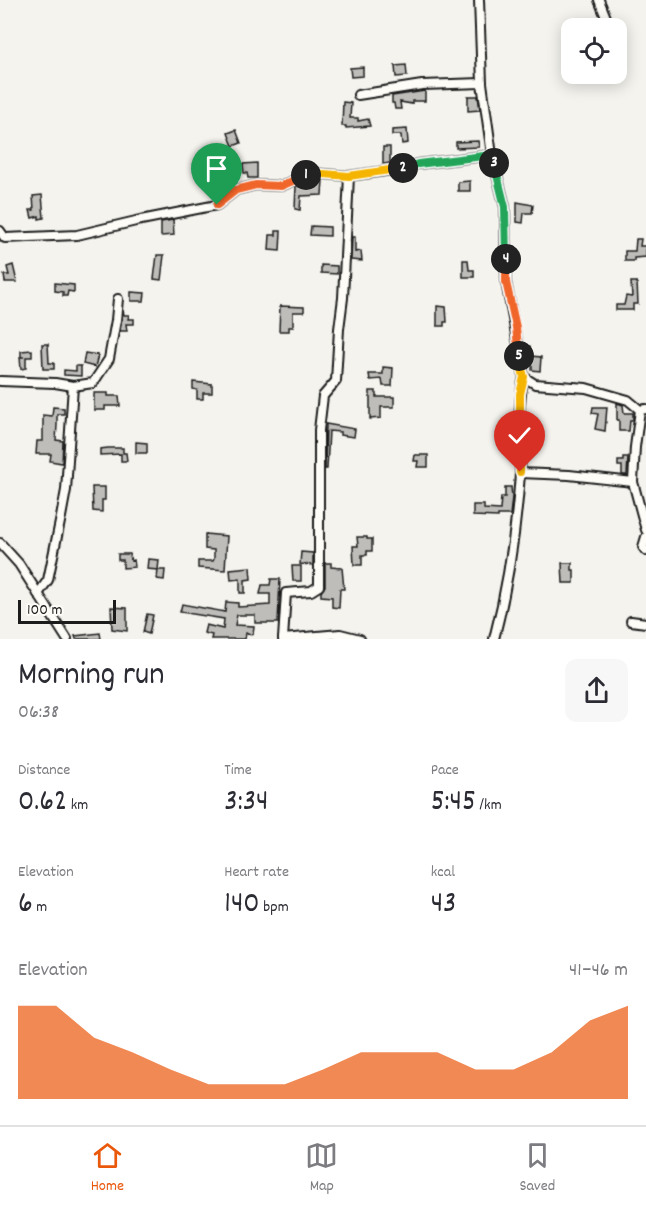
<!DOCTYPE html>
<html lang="en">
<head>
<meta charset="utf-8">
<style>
	body { margin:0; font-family:Dekko,sans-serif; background:#f7f7f7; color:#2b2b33; height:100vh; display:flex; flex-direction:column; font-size:22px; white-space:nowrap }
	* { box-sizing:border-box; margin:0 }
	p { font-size:20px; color:#7c7c81 }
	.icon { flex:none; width:33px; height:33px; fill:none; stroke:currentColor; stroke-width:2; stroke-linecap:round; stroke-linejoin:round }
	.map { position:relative; height:639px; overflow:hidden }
	.details { display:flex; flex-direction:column; background:#fff; flex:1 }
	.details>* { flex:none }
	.tools { position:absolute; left:561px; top:18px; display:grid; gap:12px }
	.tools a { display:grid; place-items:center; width:66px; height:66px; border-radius:12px; background:#fff; box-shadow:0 3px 15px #0003; font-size:30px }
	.scale { position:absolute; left:18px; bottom:15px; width:98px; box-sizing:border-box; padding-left:6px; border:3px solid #1c1c1c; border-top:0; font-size:16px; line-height:21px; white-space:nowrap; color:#1c1c1c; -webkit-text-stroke:4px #fdfcf7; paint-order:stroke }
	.pin { position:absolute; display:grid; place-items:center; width:51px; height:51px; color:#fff; margin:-62px -26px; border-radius:50% 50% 50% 0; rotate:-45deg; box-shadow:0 0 6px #0007 }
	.pin .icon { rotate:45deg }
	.km { position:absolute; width:30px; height:30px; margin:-15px; border-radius:50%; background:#222; color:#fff; font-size:16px; line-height:30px; text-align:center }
	.round { display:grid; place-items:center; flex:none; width:63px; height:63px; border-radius:12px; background:#f7f7f7 }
	.summary { display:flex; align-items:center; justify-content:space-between; height:102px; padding:0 18px }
	h1 { font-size:33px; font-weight:600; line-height:45px }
	.stats { display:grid; grid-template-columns:repeat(3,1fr); gap:9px; height:102px; padding:6px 18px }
	.stats div { display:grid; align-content:center }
	.stats b { font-size:30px; font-weight:600 }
	.stats small { font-size:16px; font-weight:400 }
	.stats p { font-size:16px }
	.chart { height:168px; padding:12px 18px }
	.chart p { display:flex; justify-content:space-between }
	.chart svg { width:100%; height:108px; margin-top:6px; fill:#ea580c; opacity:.7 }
	.tabs { display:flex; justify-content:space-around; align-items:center; height:84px; border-top:2px solid #e1e1e2; background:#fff; font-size:16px; color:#7c7c81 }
	.tabs a { display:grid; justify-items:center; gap:3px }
	.tabs .current { color:#ea580c }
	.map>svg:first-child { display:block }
</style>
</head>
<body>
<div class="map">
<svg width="646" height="639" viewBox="0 0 646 639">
	<rect width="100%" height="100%" fill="#f4f3ee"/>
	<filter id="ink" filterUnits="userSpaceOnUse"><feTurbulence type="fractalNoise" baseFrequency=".0167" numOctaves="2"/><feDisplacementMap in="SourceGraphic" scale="12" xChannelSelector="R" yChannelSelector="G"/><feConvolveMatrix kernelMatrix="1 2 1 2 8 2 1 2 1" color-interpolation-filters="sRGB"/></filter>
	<g filter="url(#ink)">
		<g fill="#bebdba" stroke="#1c1c1c" stroke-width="1.5">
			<path d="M582,21H597L598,27L583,28Z"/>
			<path d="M406,65L407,76L396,77L395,66Z"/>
			<path d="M363,67V76L351,77L350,68Z"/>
			<path d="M425,91V101H412V104L400,102L401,109H395L394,103H392V96Z"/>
			<path d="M468,96H478L480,110L468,111Z"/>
			<path d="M343,102L351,103L350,118H358V121L368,119L370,126L346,128V126H342Z"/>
			<path d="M407,129L408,143L402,144L401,135H392V130Z"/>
			<path d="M236,130L241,143L233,146L228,133Z"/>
			<path d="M478,141L479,147L456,148V142Z"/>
			<path d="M383,147H390V163L383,164Z"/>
			<path d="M257,163V178H248L247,173H244L243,164Z"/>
			<path d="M215,165H228L229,176H220L223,193L214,196L211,172H215Z"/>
			<path d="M312,179L323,180L322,195L301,196L300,210L295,209L296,186H308V181Z"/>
			<path d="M470,181V191H458V182Z"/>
			<path d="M42,195L44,218L39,219V216L32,218L30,210H34L33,196Z"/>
			<path d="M517,202L533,205L532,213H524L523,223L517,222Z"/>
			<path d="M173,220L174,235L161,236V222Z"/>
			<path d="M311,226L330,227V236L310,235Z"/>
			<path d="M276,231H281L280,251L269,250L270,235H276Z"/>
			<path d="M352,237H355V252L361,251L362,261L351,260Z"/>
			<path d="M636,239H641L640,246H646V257L634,258V261H625V251H635Z"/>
			<path d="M157,255H164L161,280L154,279Z"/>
			<path d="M463,260H468L469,270H474V277H463Z"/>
			<path d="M13,265L17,282H5L4,275H9L7,267Z"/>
			<path d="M321,265L337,266V274L321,273Z"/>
			<path d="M631,282H637L638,304H633V310H616V305H624L626,296L632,297Z"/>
			<path d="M55,283L74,285V292L68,291L67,296H63V292L55,291Z"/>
			<path d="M131,292L145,293L144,301H131Z"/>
			<path d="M280,306L304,307V312H293V327H289V331H279Z"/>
			<path d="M437,306L446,307L447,322H444V326H437Z"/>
			<path d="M123,310L124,315H129L128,319H134V324H126L127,331H120Z"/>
			<path d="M42,344H48L49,363H54V369H43Z"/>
			<path d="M530,346L531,356L541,357L540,371L532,370V364H528L524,347Z"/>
			<path d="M32,350V357H26V368L21,369L20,357H24H21V351Z"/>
			<path d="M85,353L98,355L95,367L83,364Z"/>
			<path d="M76,366H81V376L64,375V370L76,371Z"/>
			<path d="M383,367L393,368L392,386H383L382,379L370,380L369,374H383Z"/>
			<path d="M193,382L212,384V393H203V399H197V390L193,389Z"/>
			<path d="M370,391H376V397H394V407H381V418L370,419Z"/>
			<path d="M94,393H108V396H119L120,406H105V410H94Z"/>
			<path d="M617,403L623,405L624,413H633V420H630L629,431H619V420H617Z"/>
			<path d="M53,407L64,408V414H57V425L56,440L63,441L62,463L50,461L51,454H36L37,441H43V415L52,416Z"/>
			<path d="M593,407H607L605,431L595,429L598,414L592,413Z"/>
			<path d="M326,424L355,429L354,437L340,435V432L329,431L327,469H325Z"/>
			<path d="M136,442L147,443V453H136Z"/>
			<path d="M108,448H123V453H126L127,461H121V454L100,455V449Z"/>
			<path d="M415,455H428V467H417L418,461H414Z"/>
			<path d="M623,457H628L627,475H622V466H618V461H623Z"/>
			<path d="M92,487H105V500H102V512L93,511Z"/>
			<path d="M505,487H511L512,497L510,515H498V517L473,516V505H484V509L500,510L501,497H505Z"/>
			<path d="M205,534L227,536L225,570L198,568V561H213L214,559V550L205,549Z"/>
			<path d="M357,537H367V539H372V551H367V555H362V565H354L353,546H358Z"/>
			<path d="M301,552L313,553V565L300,564Z"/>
			<path d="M118,554H130L131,561L134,560L135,567L123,568V560H118Z"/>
			<path d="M148,559L159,560L158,570H165L164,580L157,579L158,570L147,569Z"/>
			<path d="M325,563H331V567L342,568L344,589H340L339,608L332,607V597L321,596V592L325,586Z"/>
			<path d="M562,563H572V570H574V583H563Z"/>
			<path d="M292,566H301V581H293Z"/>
			<path d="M250,567L251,579L245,580V593H240V579L231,580L230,569Z"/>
			<path d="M271,579H280L278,623H255V615H237L235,625L254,626L253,634L246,633L245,639H211L212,635L204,633L206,625L223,629L224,619L180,612L182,604L225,612L226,602L238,603V607L270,605V594H260L262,585H270Z"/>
			<path d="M111,607L127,608V631L112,629Z"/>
			<path d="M147,614L153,615L149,634L143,632Z"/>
			<path d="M100,633L101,639H76L75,636Z"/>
		</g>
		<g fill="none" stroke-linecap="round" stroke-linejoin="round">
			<g stroke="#1c1c1c" stroke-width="12">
				<g id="minor">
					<path d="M599,0L609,25"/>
					<path d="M358,95L422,85L482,83"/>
					<path d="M492,155L505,207L506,282L524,377L535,384L586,388L628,400L640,410L646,409"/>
					<path d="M0,231L5,238L77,235L136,221L217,205L236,190L256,185L281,186L311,173L349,176"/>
					<path d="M0,381L55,383L73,386L93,383L109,359L116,320L118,299"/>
					<path d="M640,410L635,447L633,482L646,530"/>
					<path d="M520,473L569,475L633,482"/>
					<path d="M646,537L643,547L646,551"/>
					<path d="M0,543L19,564L67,639"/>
					<path d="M38,594L48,580L61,517L66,490L73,386"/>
					<path d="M631,621L646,623"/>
					<path d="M283,639L286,593L311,591L319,586V430L323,396L336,381L339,329L343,298L349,176L392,170L418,164L492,155L482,83L479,0"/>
					<path d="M283,639L340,634L360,639"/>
					<path d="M494,639C508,585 516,530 520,474C522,442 516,409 524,377"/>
				</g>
			</g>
			<use href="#minor" stroke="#fdfcf7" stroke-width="8"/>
		</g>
	</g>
	<g fill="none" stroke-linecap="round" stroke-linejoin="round" filter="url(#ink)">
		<g stroke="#fff" stroke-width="12">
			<path id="split-1" d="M217,205L236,190L256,185L281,186L306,175"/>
		</g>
		<g stroke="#fff" stroke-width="12">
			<path id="split-2" d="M306,175L311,173L349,176L403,168"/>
		</g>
		<g stroke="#fff" stroke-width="12">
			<path id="split-3" d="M403,168L418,164L492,155L494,163"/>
		</g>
		<g stroke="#fff" stroke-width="12">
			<path id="split-4" d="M494,163L505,207L506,259"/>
		</g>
		<g stroke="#fff" stroke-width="12">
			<path id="split-5" d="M506,259V282L516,327L519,356"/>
		</g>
		<g stroke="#fff" stroke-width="12">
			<path id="split-6" d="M519,356L524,377L520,394V472"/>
		</g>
		<use href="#split-1" stroke="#f0652b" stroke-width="8"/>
		<use href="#split-2" stroke="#f5b400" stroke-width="8"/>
		<use href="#split-3" stroke="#22a559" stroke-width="8"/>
		<use href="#split-4" stroke="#22a559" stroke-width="8"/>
		<use href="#split-5" stroke="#f0652b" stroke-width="8"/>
		<use href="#split-6" stroke="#f5b400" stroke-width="8"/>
	</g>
</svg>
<div class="tools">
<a><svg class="icon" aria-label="locate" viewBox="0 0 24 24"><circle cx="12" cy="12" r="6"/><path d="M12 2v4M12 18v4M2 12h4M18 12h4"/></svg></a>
</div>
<div class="scale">100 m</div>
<div class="pin" style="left:217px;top:205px;background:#1e9e55"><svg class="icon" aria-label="arrive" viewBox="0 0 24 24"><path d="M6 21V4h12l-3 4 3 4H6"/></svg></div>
<div class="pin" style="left:520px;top:472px;background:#d93025"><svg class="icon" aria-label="check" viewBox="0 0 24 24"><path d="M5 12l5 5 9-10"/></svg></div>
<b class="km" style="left:306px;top:175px">1</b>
<b class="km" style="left:403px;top:168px">2</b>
<b class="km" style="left:494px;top:163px">3</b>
<b class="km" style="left:506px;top:259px">4</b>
<b class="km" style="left:519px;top:356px">5</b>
</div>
<section class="details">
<div class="summary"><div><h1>Morning run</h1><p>06:38</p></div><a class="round"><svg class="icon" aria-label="share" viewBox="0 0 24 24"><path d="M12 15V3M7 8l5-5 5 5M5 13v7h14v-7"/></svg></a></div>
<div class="stats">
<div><p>Distance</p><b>0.62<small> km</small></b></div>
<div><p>Time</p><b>3:34</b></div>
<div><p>Pace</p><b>5:45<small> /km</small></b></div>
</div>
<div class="stats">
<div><p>Elevation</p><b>6<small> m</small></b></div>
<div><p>Heart rate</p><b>140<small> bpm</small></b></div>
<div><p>kcal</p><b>43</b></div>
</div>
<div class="chart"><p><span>Elevation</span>41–46 m</p>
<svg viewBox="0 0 160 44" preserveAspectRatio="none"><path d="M0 44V6L10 6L20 19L30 25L40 32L50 38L60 38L70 38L80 32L90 25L100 25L110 25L120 32L130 32L140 25L150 12L160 6V44z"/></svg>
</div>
</section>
<nav class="tabs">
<a class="current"><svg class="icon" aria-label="home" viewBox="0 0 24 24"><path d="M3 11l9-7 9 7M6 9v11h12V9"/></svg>Home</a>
<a><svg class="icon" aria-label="map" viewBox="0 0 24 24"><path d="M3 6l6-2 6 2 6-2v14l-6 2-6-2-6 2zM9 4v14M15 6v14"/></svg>Map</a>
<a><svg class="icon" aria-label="saved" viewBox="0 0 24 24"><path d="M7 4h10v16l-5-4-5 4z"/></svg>Saved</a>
</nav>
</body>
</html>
